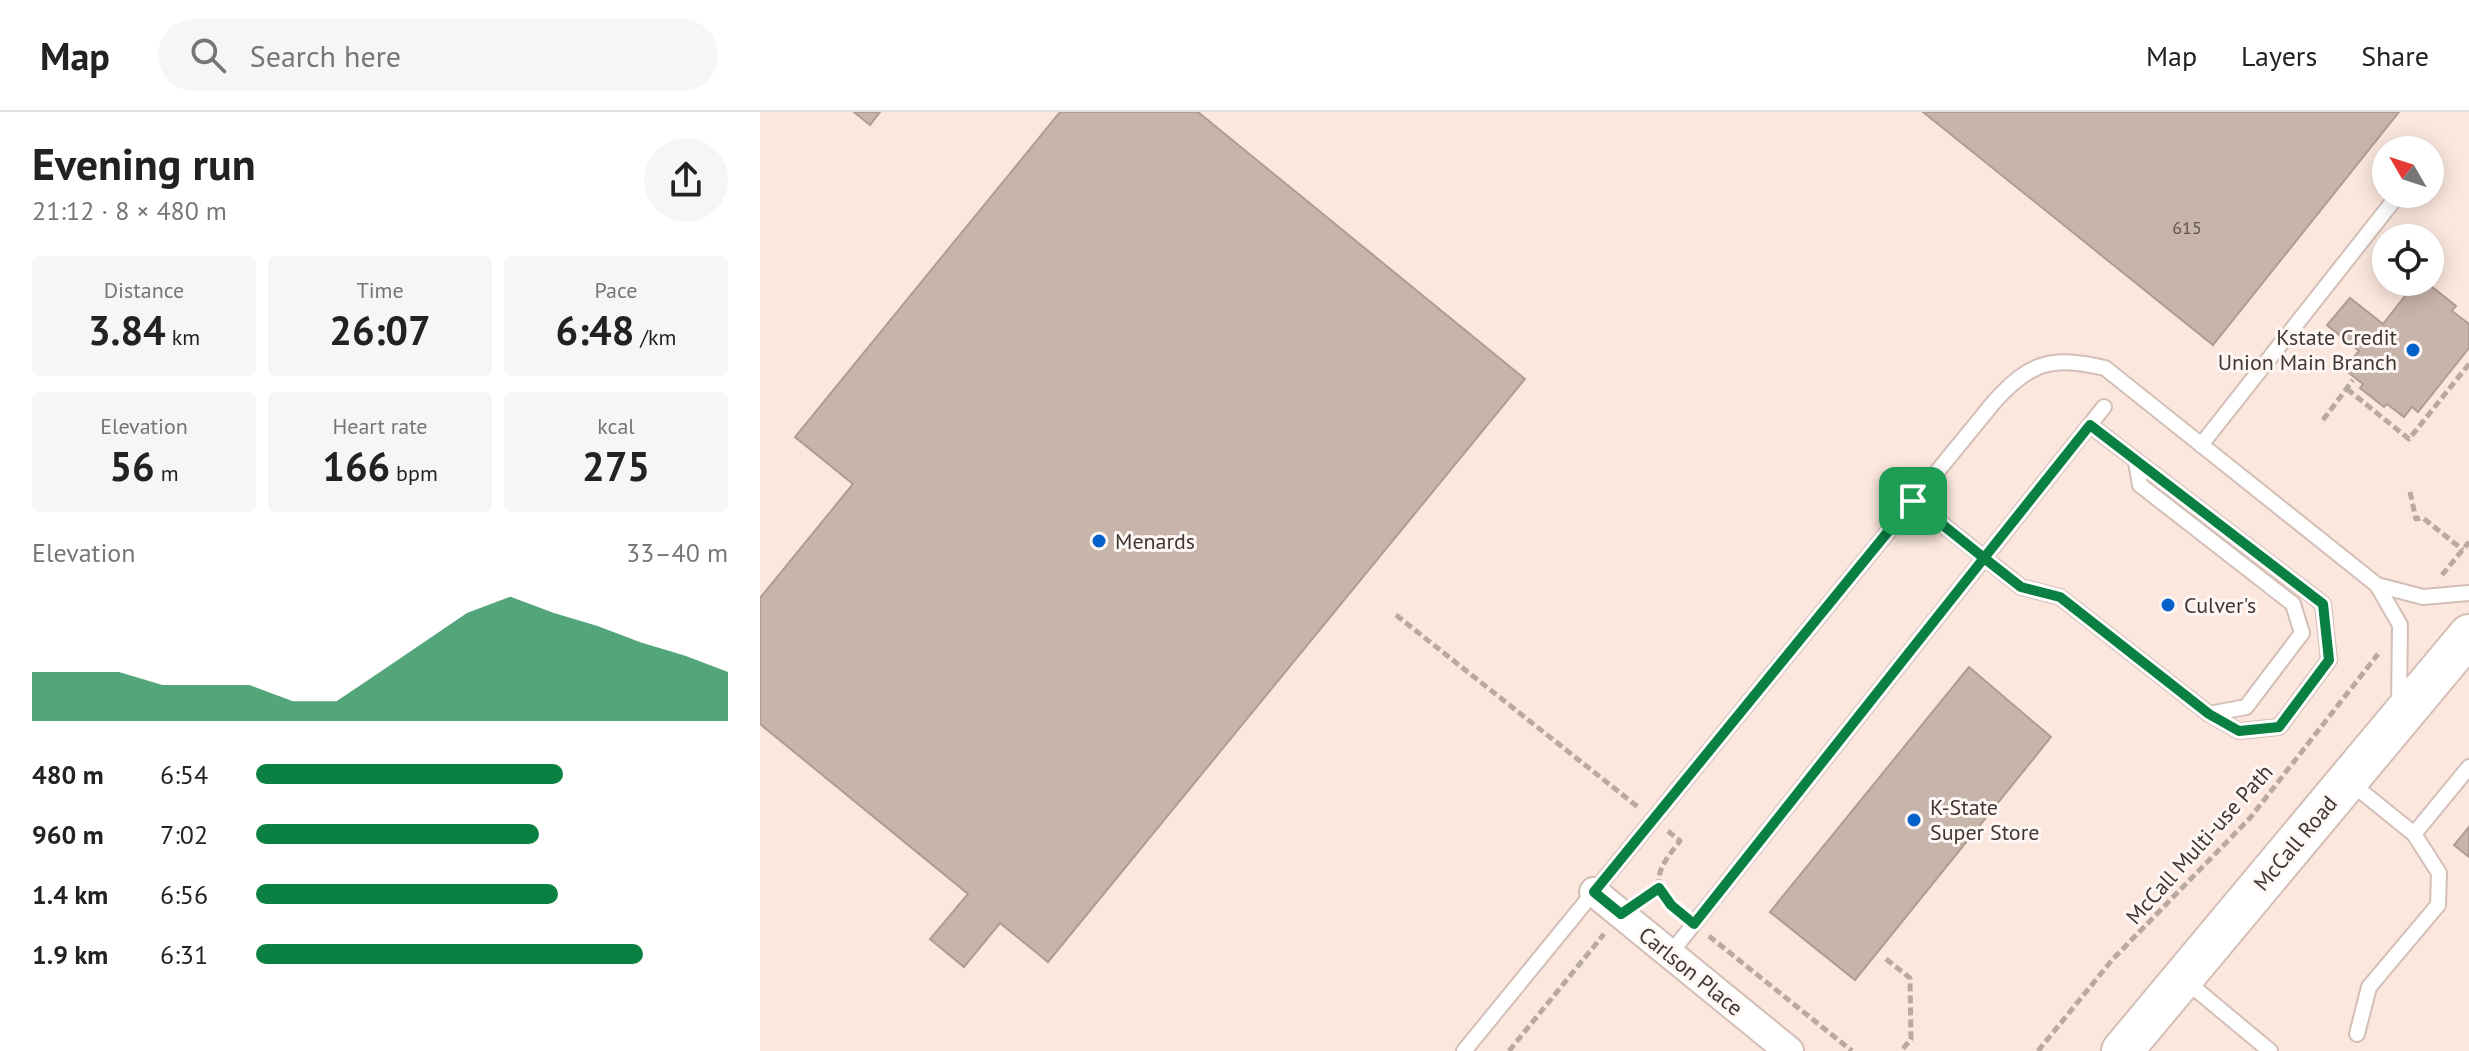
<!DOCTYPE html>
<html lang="en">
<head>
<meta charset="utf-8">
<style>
	body { margin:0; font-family:"PT Sans",sans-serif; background:#f6f6f6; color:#222; height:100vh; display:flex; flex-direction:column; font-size:30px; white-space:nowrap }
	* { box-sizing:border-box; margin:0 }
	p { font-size:26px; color:#767676 }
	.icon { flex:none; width:44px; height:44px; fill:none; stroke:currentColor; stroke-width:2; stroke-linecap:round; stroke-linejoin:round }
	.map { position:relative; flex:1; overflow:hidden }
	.sheet { display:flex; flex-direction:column; background:#fff; width:760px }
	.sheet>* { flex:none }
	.needle { width:52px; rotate:309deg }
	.fabs { position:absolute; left:1612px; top:24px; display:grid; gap:16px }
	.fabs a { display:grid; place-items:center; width:72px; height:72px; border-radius:50%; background:#fff; box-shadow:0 4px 20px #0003; font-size:40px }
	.pin { position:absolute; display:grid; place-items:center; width:68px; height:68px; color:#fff; margin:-34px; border-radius:16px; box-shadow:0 4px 12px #0006 }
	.round { display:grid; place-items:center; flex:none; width:84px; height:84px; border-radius:42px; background:#f6f6f6 }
	.headline { display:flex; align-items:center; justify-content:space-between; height:136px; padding:0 32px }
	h1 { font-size:44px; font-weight:700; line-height:60px }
	.metrics { display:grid; grid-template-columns:repeat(3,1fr); gap:12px; height:136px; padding:8px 32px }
	.metrics div { display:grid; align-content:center; border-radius:8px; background:#f6f6f6; text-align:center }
	.metrics b { font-size:40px; font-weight:700 }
	.metrics small { font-size:22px; font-weight:400 }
	.metrics p { font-size:22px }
	.chart { height:224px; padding:16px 32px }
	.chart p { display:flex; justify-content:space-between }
	.chart svg { width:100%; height:144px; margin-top:8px; fill:#0b8043; opacity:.7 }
	ul { padding:0 32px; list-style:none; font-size:26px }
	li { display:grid; grid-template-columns:128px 96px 1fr; align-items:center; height:60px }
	li i { height:20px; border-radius:10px; background:#0b8043 }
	header { display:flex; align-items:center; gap:48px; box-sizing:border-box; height:112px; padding:0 40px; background:#fff; border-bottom:2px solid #e0e0e0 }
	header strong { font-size:38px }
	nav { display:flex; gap:44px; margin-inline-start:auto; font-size:28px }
	.search { width:560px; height:72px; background:#f6f6f6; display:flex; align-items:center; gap:20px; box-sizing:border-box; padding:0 28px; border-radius:44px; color:#767676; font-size:30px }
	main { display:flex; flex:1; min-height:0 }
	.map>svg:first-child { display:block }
</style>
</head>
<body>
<header>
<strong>Map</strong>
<div class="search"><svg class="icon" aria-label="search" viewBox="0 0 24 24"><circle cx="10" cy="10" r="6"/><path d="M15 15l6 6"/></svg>Search here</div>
<nav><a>Map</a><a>Layers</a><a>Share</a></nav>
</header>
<main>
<section class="sheet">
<div class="headline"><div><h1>Evening run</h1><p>21:12 · 8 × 480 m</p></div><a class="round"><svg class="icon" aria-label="share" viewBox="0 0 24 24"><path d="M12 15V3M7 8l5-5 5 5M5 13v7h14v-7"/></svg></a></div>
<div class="metrics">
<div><p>Distance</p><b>3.84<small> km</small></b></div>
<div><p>Time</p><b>26:07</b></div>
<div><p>Pace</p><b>6:48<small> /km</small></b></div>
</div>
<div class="metrics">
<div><p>Elevation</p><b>56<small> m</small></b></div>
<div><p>Heart rate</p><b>166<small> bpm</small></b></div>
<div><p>kcal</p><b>275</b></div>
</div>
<div class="chart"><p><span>Elevation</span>33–40 m</p>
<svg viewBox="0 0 160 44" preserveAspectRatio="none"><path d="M0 44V29L10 29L20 29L30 33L40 33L50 33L60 38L70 38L80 29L90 20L100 11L110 6L120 11L130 15L140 20L150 24L160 29V44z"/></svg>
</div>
<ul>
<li><b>480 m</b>6:54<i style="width:65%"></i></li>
<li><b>960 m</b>7:02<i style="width:60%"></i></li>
<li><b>1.4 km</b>6:56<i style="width:64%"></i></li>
<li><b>1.9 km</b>6:31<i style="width:82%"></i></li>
</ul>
</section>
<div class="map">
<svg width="1709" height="939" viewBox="0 0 1709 939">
	<rect width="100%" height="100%" fill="#fbe7dd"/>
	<g fill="#c7b4ab" stroke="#af9c93" stroke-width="2">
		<path d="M94,0H120L110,13Z"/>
		<path d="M300,0H438L765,267L288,850L240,811L204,855L170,827L208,782L0,612V486L93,372L35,325Z"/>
		<path d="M1163,0H1639L1453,233Z"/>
		<path d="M1656,170H1666L1696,194L1692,199L1709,212V236L1658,300L1652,295L1644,305L1627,292L1624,295L1600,276L1603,272L1584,257L1599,239L1567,213L1590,186L1623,212Z"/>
		<path d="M1209,555L1291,625L1095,868L1010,800Z"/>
		<path d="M1709,715V745L1694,733Z"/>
	</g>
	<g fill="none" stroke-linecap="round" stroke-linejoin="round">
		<g stroke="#d3bfb6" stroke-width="18">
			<g id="service">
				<path d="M1441,333L1638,83"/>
				<path d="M1376,350L1380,373L1533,492L1542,521L1486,595L1449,602"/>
				<path d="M1153,389L1261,475L1300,485L1449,602L1479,619L1519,615L1569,548L1563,492L1330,313"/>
				<path d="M1617,473L1663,485L1709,481"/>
				<path d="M1591,671L1654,722L1679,761L1678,793L1609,875L1597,922"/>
				<path d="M1654,722L1709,655"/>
				<path d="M910,842L1344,295"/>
				<path d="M1426,869L1510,939"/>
				<path d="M704,939L1234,290C1271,249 1292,244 1345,256L1617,473L1640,513L1639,594"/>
			</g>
		</g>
		<g stroke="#d3bfb6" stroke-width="32">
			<path id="minor" d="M834,780L1029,939"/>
		</g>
		<g stroke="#d3bfb6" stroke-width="44">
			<path id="secondary" d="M1362,939L1709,523"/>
		</g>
		<g stroke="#b8a9a1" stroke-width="5" stroke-dasharray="8 4" stroke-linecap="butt">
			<path d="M1587,277L1649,327L1709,252"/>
			<path d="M1563,308L1593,268"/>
			<path d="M1650,380L1656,407L1663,406L1703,438"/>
			<path d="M1682,463L1709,430"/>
			<path d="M636,503L878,695"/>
			<path d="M908,719L920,729C897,758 887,773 920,801"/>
			<path d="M949,824L1092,939"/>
			<path d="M1126,847L1150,866L1151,927L1141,939"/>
			<path d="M749,939L844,822"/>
			<path d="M1278,939L1352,848L1490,706L1618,542"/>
		</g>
		<use href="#service" stroke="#fff" stroke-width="14"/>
		<use href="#minor" stroke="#fff" stroke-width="28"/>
		<use href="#secondary" stroke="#fff" stroke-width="40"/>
	</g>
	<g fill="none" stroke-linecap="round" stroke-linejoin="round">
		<g stroke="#fff" stroke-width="16">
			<path id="route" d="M1153,389L834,780L861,802L899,776L911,793L934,812L1224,446L1261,475L1300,485L1449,602L1479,619L1519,615L1569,548L1563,492L1330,313L1224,446L1153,389"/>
		</g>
		<use href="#route" stroke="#0b8043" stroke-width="10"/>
	</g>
	<g fill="#0361c9" stroke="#fff7f3" stroke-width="3">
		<circle cx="1653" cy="238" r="8"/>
		<circle cx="339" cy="429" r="8"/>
		<circle cx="1408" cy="493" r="8"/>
		<circle cx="1154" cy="708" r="8"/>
	</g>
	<g text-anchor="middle" stroke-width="6" stroke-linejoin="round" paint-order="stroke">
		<g font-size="18" fill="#615651">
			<text x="1427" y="122">615</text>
		</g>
		<g font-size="22" fill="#3f3733" stroke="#fff7f3" text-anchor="start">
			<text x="1637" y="233" text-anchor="end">Kstate Credit<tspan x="1637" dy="25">Union Main Branch</tspan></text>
			<text x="355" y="437">Menards</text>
			<text x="1424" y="501">Culver's</text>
			<text x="1170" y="703">K-State<tspan x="1170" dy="25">Super Store</tspan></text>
		</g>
		<g font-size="22" fill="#3f3733" stroke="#fff7f3">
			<text transform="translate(1535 731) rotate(-50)" y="8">McCall Road</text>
			<text transform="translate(1439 732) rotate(-48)" y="8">McCall Multi-use Path</text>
			<text transform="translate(931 859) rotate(39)" y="8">Carlson Place</text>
		</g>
	</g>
</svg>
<div class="fabs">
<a><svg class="needle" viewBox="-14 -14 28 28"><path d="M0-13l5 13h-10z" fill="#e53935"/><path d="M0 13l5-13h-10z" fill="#767676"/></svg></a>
<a><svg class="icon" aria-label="locate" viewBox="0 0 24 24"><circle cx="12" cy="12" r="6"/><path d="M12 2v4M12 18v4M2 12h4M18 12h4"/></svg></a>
</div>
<div class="pin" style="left:1153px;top:389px;background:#1e9e55"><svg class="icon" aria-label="arrive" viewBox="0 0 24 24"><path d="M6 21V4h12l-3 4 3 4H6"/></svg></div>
</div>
</main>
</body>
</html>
